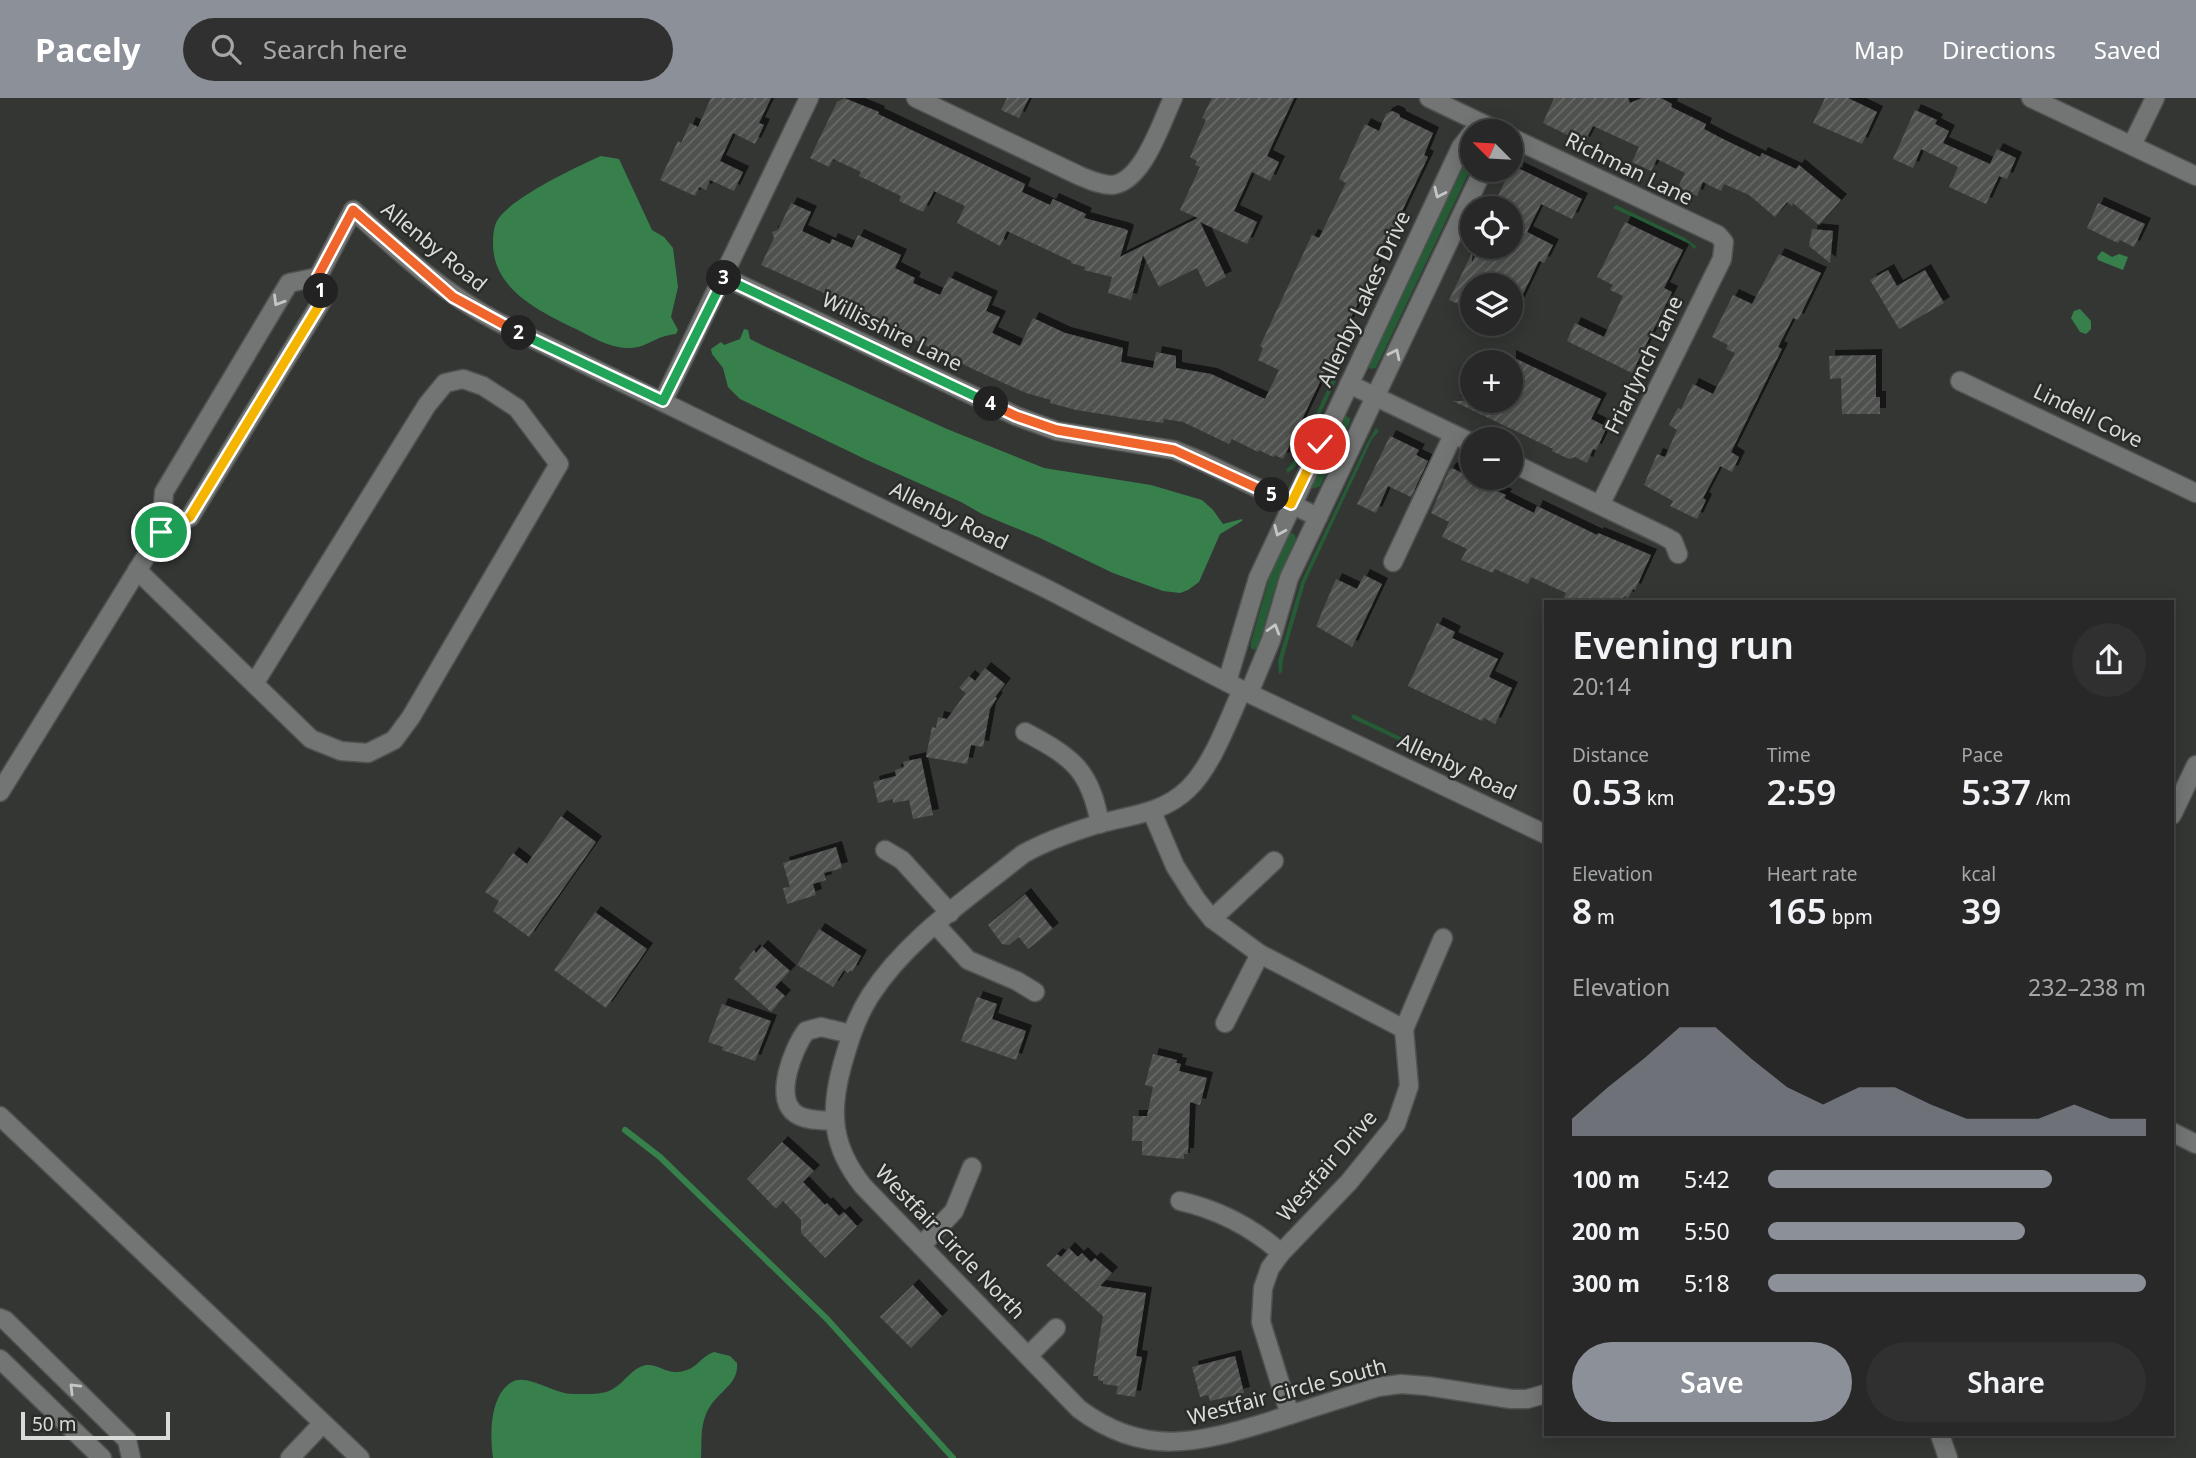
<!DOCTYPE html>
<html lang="en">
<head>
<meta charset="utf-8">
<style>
	body { margin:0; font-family:"Noto Sans",sans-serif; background:#2f302f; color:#f1f3f6; height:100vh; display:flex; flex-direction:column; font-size:26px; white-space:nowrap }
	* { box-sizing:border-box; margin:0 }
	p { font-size:23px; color:#a4a6a7 }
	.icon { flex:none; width:38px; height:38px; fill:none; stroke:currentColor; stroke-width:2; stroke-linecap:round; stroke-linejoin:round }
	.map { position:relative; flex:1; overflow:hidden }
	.panel { position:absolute; left:1544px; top:502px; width:630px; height:836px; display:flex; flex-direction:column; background:#272827; border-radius:0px; box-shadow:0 4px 18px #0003,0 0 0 2px #434444 }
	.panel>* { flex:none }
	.needle { width:46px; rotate:294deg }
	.controls { position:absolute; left:1460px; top:21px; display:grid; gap:14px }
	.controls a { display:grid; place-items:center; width:63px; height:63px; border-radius:50%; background:#272827; box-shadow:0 4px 18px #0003,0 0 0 2px #434444; font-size:35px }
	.scale { position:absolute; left:21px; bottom:18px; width:149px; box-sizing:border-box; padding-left:7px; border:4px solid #d9dbd9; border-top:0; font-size:19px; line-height:24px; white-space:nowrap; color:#d9dbd9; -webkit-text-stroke:5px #2a2c2a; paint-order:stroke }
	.pin { position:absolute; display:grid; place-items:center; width:60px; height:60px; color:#fff; margin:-30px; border:4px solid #fff; border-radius:50%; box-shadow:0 2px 7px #0007 }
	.km { position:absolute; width:35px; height:35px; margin:-18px; border-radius:50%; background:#222; color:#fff; font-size:19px; line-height:35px; text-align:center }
	.round { display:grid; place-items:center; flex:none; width:74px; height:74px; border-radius:37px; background:#2f302f }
	.summary { display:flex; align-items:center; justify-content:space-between; height:119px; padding:0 28px }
	h1 { font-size:38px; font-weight:600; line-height:52px }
	.stats { display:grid; grid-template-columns:repeat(3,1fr); gap:10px; height:119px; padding:7px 28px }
	.stats div { display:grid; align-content:center }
	.stats b { font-size:35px; font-weight:600 }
	.stats small { font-size:19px; font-weight:400 }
	.stats p { font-size:19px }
	.chart { height:196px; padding:14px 28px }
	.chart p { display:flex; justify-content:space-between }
	.chart svg { width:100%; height:126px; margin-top:7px; fill:#8c9099; opacity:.7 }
	.action { display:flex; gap:14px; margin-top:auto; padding:14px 28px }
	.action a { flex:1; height:80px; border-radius:42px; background:#8c9099; color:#fff; font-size:28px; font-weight:600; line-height:80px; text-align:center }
	.action a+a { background:#2f302f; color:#f1f3f6 }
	ul { padding:0 28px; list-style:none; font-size:23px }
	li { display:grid; grid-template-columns:112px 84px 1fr; align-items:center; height:52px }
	li i { height:18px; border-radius:9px; background:#8c9099 }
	header { display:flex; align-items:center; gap:42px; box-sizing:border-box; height:98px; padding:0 35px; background:#8c9099; color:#fff }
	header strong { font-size:33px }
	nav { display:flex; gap:38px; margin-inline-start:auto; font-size:24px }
	.search { width:490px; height:63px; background:#2f302f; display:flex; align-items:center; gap:18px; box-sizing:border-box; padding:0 24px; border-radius:38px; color:#a4a6a7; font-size:26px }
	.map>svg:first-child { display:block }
</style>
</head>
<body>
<header>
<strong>Pacely</strong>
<div class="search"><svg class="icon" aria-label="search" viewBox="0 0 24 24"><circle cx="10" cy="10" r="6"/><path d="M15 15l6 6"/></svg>Search here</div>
<nav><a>Map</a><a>Directions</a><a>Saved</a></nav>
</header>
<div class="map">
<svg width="2196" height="1360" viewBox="0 0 2196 1360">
	<defs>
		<pattern id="building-hatch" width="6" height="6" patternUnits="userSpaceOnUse" patternTransform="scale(1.75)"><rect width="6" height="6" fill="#4f514f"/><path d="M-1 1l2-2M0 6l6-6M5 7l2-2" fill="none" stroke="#686968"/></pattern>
		<filter id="shadow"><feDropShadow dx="6" dy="-6" stdDeviation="0" flood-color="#0009"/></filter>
	</defs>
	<rect width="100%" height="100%" fill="#343634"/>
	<g fill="#255b35">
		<path d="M1472,50V68L1376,270L1370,271L1368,266Z"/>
		<path d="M1616,107L1685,140L1697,149L1694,151L1690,146L1613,110Z"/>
		<path d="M1336,273L1340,274L1296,368L1288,375L1286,372L1294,363Z"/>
		<path d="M1345,317L1350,320V324L1320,388L1313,391L1311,387Z"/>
		<path d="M1376,330L1379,333L1372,341L1305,485L1283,561L1282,574L1279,576L1278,563L1301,484L1367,345Z"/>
		<path d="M1292,435L1295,437L1296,441L1275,490L1258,549L1254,552L1251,550V544L1269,481L1288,436Z"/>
		<path d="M1353,616L1446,661L1445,664L1351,620Z"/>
	</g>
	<g fill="#37804c">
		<path d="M601,58L619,61L652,132L664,139L673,150L678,189L671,219L678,232L676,236C654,238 647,251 626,250C608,249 592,239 576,231C539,213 492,191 493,144C493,138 494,128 497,123C510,100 576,69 601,58Z"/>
		<path d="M2102,153L2112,159L2119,156L2128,159L2123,172L2098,162L2097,159Z"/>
		<path d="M2080,211L2091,223V231L2086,236L2080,234L2071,220L2074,213Z"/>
		<path d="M744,231L748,232L750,241L764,248L947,331L1044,370L1151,387L1202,402L1213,412L1223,426L1242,421V423L1220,436L1199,484L1188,492L1180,495L1163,493L1113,475L1040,440L982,416L961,404L867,362L740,301L728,289L723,270L712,256L711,251L721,244L724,247L740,241Z"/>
		<path d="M714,1254L730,1258L737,1265C739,1288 716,1293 706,1316C700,1331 702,1344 701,1360H493C490,1338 489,1298 512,1284C526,1275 554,1296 573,1296C584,1296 602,1297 611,1292C624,1286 631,1270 646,1267C657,1266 667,1275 677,1274C697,1273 698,1260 714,1254Z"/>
	</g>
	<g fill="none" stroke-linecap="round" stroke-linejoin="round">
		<path stroke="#37804c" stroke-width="6" d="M625,1032L660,1059L827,1221L953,1360"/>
	</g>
	<g fill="url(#building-hatch)" filter="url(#shadow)">
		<path d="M711,0H771L759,25L764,27L755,46L733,35L720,63L743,74L734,93L710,82L706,92L699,89L695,98L660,82L678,43L681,45L690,25L698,29Z"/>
		<path d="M844,0L879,14L878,16L1025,86L1022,94L1050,107L1053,101L1086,116L1084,120L1125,131L1128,133L1120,159L1198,120L1180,112L1200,69L1195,67L1197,63L1190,59L1206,22L1202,20L1212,0H1294L1267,58L1279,64L1270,83L1252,74L1234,113L1257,124L1247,146L1200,124L1226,179L1206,189L1197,170L1159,189L1143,157L1131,202L1108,195L1112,179L1084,172L1085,169L1071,165V163L1007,133L1000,148L957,125L965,108L934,93L923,114L899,103L901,98L859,78L861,74L833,61L829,69L810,60L837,4Z"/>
		<path d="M1007,0H1029L1019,20L1001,12Z"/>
		<path d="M1554,0H1628L1630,5L1642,0H1661L1672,6L1671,9L1706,26L1704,31L1721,40L1760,59L1762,55L1796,71L1799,67L1841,102L1819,127L1793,105L1792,108L1787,104L1775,119L1749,97L1724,86L1721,93L1703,84L1697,98L1678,89L1685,75L1657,61L1651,73L1632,64L1639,49L1593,28L1584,45L1543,25Z"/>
		<path d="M1825,0H1848L1877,14L1862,46L1813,25Z"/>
		<path d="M1915,12L1937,22L1935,26L1949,33L1943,45L1990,66L1997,51L2016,60L2007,81L1999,78L1986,106L1949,89L1958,69L1921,51L1913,70L1893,61Z"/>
		<path d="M1392,13L1399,16L1400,19L1433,35L1424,57L1428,59L1283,361L1275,357L1273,359L1259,352L1258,354L1232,341L1229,346L1183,324L1164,321L1163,325L1133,321L1076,312L1050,305L1051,302L1026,295L975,272L913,241L914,238L909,235L868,216L867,218L831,202L833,199L761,167L774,140L772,134L778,132L791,105L811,114L802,133L830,146L832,141L852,150L858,137L901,157L895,170L915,180L913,185L940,197L949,179L992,199L986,213L1000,219L992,235L1020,248L1033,220L1065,235L1123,250L1121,264L1153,270L1156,254L1176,258V270L1211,276L1265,301L1279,272L1258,262L1263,250L1260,248L1312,137L1319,140L1346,85L1339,81L1365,26L1379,33L1386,16Z"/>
		<path d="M1518,70L1582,101L1572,121L1541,106L1527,134L1553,147L1544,165L1539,163L1510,223V187H1472V210L1467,207L1466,209L1449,202L1472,155V164L1480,149H1510V110H1492L1510,73L1516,76Z"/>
		<path d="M2098,105L2145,126L2134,149L2120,142L2118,145L2087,130Z"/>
		<path d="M1625,124L1683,152L1664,190L1672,194L1632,275L1567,243L1575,225L1604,239L1623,198L1610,192L1613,187L1597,179Z"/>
		<path d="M1812,131L1833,133L1830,165L1809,148Z"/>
		<path d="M1779,156L1821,175L1798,222L1793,220L1778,249L1782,251L1731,354L1739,359L1732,374L1720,368L1703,400L1706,402L1697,421L1670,408L1673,403L1644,387L1657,356L1665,359L1677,332L1669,327L1678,310L1681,311L1693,286L1713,296L1735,255L1726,251L1728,247L1712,239L1733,197L1752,206Z"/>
		<path d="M1888,172L1897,188L1925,172L1944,205L1899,231L1870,182Z"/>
		<path d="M1876,257V299H1880V316H1842L1841,280L1830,281L1829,258Z"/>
		<path d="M1510,258L1601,301L1591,321L1607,329L1596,352L1593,351L1587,365L1575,359L1569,361L1552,353L1553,351L1453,303H1510Z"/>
		<path d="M1390,338L1419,352L1416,357L1428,363L1411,399L1388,388L1376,415L1357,406Z"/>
		<path d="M1452,370L1472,380H1482L1491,384L1488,389L1506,397L1504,400L1534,415L1537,408L1597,437L1598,435L1651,457L1635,492L1633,491L1628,500L1624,498L1621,504H1562L1566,495L1531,479L1528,486L1495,471L1493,475L1461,462L1467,451L1442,439L1449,424L1431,415L1449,372Z"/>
		<path d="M1364,477L1382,486L1352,549L1316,528L1336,481L1357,491Z"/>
		<path d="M1437,525L1455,534L1452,540L1498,561L1489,579L1512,590L1495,626L1484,620L1482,623L1408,588Z"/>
		<path d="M985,570L1005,586L995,599L997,600L990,611L983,649L971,647L967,666L926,659L932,629L936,630L938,619L947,621L966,595L959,590L969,578L975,583Z"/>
		<path d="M921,660L933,717L913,721L909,702L893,705V701L878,705L873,684L896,678L895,672L904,669L903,664Z"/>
		<path d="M561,718L596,744L529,839L493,813L499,803L485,794L513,755L527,766Z"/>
		<path d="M836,749L842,770L824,775L826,782L813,786L816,797L787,806L783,790L790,789L783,765Z"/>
		<path d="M1025,796L1053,831L1028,851L1019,839L1009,847L1002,846L988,827Z"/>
		<path d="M595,814L647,851L606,910L554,872Z"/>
		<path d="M819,831L861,858L852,874L850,872L848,875L844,872L833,889L797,867Z"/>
		<path d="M762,848L790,873L775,889L785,898L771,914L734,881L741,872L739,870L754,852L756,855Z"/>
		<path d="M977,899L997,906L992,921L1026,933L1016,962L961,943Z"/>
		<path d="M722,906L771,923L755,963L722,952L723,949L708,944Z"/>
		<path d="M1153,956L1177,962L1176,965L1181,966L1179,973L1207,980L1200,1007L1190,1004L1188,1056H1184V1061L1142,1057V1043H1132L1133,1018H1147L1153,989L1145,987Z"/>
		<path d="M782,1044L814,1073L803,1084L825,1107L827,1105L839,1118L844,1114L857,1128L825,1160L801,1135V1122L783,1103L776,1111L747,1081Z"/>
		<path d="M1069,1150L1078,1159L1082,1155L1091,1164L1095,1160L1112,1175L1100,1188L1146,1195L1136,1258L1142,1259L1135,1299L1116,1296L1118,1288L1103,1286V1283L1098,1282V1278H1093L1103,1218L1046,1167L1057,1156L1061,1159Z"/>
		<path d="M913,1187L942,1218L911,1250L880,1219Z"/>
		<path d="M1235,1258L1244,1295L1210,1303L1208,1297L1200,1299L1192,1269Z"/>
	</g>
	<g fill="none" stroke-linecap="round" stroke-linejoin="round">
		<g stroke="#505251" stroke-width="21">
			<g id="minor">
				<path d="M916,0L1080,78C1090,82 1100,87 1112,87C1143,84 1161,25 1173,0"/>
				<path d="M1429,0L1498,33"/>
				<path d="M2031,0L2196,78"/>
				<path d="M1510,39L1718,137L1724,144L1722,161L1600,407"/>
				<path d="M2132,47L2155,0"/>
				<path d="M318,179L353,112C399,154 443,195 498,224L1047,491L1242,592L1545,736"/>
				<path d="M724,179L1016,318L1057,333L1174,352L1201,363L1318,419"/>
				<path d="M1960,283L2196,395"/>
				<path d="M1349,286L1472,345"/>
				<path d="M663,303L809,0"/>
				<path d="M1510,364L1662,437L1673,443L1678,456"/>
				<path d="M1393,464L1453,337"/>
				<path d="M137,472L311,641L341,653L368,655L394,642L411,619L559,366L517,310L483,288L463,281L445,285L427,307L254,586"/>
				<path d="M1227,584L1258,480L1461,49L1472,35"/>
				<path d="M1242,592C1228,623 1212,668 1188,691C1162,716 1130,717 1098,726C1072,734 1046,743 1023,756C970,799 907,840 870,898C856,920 849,943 842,968C829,1015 832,1049 863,1088L1079,1311C1145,1360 1198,1345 1271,1323C1307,1311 1343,1300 1378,1289L1401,1286L1427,1288L1511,1301H1527L1545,1296"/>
				<path d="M1249,595L1271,542L1289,480L1483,72"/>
				<path d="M1025,634C1072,659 1090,671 1100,726"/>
				<path d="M0,694L161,434L164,394L289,185L318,179L323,201L190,419L161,434"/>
				<path d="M1152,714L1175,768L1196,801L1212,821L1260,856L1404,931L1409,988L1396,1026L1349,1084L1281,1155L1270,1170L1263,1190L1261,1224L1290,1317"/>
				<path d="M2172,717L2196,667"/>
				<path d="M885,752L902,762L950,815"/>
				<path d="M1212,821L1274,763"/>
				<path d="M936,827L968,862L1017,883L1035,894"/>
				<path d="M1225,925L1260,856"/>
				<path d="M1404,931L1443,840"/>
				<path d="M0,1018L360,1360"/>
				<path d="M835,1023C822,1022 806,1023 796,1016C773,1000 793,951 806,933L821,929L851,936"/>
				<path d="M2172,1034L2196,1046"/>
				<path d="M1180,1103C1219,1112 1251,1128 1281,1155"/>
				<path d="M921,1148L954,1113L972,1069"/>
				<path d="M0,1220L5,1222L127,1342L131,1360"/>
				<path d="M1028,1258L1056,1230"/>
				<path d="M0,1261L102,1360"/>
				<path d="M1940,1337L1948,1360"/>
				<path d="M290,1360L323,1325"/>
			</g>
		</g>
		<use href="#minor" stroke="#727573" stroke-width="18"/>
	</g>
	<defs><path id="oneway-chevron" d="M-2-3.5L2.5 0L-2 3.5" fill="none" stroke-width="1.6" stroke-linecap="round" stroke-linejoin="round" transform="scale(1.75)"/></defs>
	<g stroke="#c4c7c5">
		<use href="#oneway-chevron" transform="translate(1439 95) rotate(115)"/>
		<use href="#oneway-chevron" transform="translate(278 203) rotate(121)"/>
		<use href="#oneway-chevron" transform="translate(1395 256) rotate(-64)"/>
		<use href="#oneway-chevron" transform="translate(1279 433) rotate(114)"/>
		<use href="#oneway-chevron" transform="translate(1274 531) rotate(-73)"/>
		<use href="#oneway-chevron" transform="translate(74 1290) rotate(-135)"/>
	</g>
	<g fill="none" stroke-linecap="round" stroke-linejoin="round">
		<g stroke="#fff" stroke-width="14">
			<path id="split-1" d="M161,434L190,419L323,201L321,193"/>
		</g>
		<g stroke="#fff" stroke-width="14">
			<path id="split-2" d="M321,193L318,178L353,112L453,199L519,235"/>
		</g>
		<g stroke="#fff" stroke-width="14">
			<path id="split-3" d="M519,235L663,303L724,180"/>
		</g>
		<g stroke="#fff" stroke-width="14">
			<path id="split-4" d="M724,180L991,306"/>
		</g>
		<g stroke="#fff" stroke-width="14">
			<path id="split-5" d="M991,306L1016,318L1057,332L1174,352L1272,397"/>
		</g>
		<g stroke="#fff" stroke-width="14">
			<path id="split-6" d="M1272,397L1291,406L1320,346"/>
		</g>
		<use href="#split-1" stroke="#f5b400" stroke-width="9"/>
		<use href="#split-2" stroke="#f0652b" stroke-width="9"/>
		<use href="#split-3" stroke="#22a559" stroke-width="9"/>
		<use href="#split-4" stroke="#22a559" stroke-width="9"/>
		<use href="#split-5" stroke="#f0652b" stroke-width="9"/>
		<use href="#split-6" stroke="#f5b400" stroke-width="9"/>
	</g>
	<g text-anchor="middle" stroke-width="5" stroke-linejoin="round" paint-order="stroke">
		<g font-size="21" fill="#d9dbd9" stroke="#2a2c2a">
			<text transform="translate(1629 71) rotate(26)" y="7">Richman Lane</text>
			<text transform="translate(434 149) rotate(39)" y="7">Allenby Road</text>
			<text transform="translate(1364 201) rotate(-65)" y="7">Allenby Lakes Drive</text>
			<text transform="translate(892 234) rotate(26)" y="7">Willisshire Lane</text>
			<text transform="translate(1644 267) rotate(-64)" y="7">Friarlynch Lane</text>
			<text transform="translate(2088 318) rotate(26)" y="7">Lindell Cove</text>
			<text transform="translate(949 418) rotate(26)" y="7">Allenby Road</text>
			<text transform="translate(1457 669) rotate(25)" y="7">Allenby Road</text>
			<text transform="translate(1327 1068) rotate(-49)" y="7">Westfair Drive</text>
			<text transform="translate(950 1144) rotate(46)" y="7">Westfair Circle North</text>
			<text transform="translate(1287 1294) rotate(-15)" y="7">Westfair Circle South</text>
		</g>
	</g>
</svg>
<div class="controls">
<a><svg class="needle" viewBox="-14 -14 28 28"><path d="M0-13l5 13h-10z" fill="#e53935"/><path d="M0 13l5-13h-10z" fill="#a4a6a7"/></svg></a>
<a><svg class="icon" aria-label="locate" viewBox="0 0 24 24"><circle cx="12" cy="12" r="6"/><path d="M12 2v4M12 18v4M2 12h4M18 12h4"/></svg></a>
<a><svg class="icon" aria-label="layers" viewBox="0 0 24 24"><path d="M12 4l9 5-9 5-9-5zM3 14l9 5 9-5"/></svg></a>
<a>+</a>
<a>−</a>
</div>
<div class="scale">50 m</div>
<div class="pin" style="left:161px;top:434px;background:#1e9e55"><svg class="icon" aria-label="arrive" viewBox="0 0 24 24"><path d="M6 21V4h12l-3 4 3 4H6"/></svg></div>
<div class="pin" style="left:1320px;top:346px;background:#d93025"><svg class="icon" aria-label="check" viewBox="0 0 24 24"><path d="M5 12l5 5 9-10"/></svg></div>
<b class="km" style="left:321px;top:193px">1</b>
<b class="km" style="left:519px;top:235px">2</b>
<b class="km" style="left:724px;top:180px">3</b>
<b class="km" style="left:991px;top:306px">4</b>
<b class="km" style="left:1272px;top:397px">5</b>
<section class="panel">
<div class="summary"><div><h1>Evening run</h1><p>20:14</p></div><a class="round"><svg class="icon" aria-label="share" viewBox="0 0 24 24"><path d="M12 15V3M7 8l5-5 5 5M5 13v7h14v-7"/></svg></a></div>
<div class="stats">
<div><p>Distance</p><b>0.53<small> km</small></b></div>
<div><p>Time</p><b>2:59</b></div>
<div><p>Pace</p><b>5:37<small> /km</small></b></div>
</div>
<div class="stats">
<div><p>Elevation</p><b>8<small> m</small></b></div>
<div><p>Heart rate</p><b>165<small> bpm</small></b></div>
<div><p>kcal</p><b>39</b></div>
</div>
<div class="chart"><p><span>Elevation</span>232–238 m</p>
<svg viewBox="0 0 160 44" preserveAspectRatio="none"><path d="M0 44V38L10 27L20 17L30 6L40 6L50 17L60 27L70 33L80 27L90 27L100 33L110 38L120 38L130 38L140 33L150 38L160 38V44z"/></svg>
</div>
<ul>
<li><b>100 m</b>5:42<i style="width:75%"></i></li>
<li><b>200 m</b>5:50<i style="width:68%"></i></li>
<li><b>300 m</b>5:18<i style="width:100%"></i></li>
</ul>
<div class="action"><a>Save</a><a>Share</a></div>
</section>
</div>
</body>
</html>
